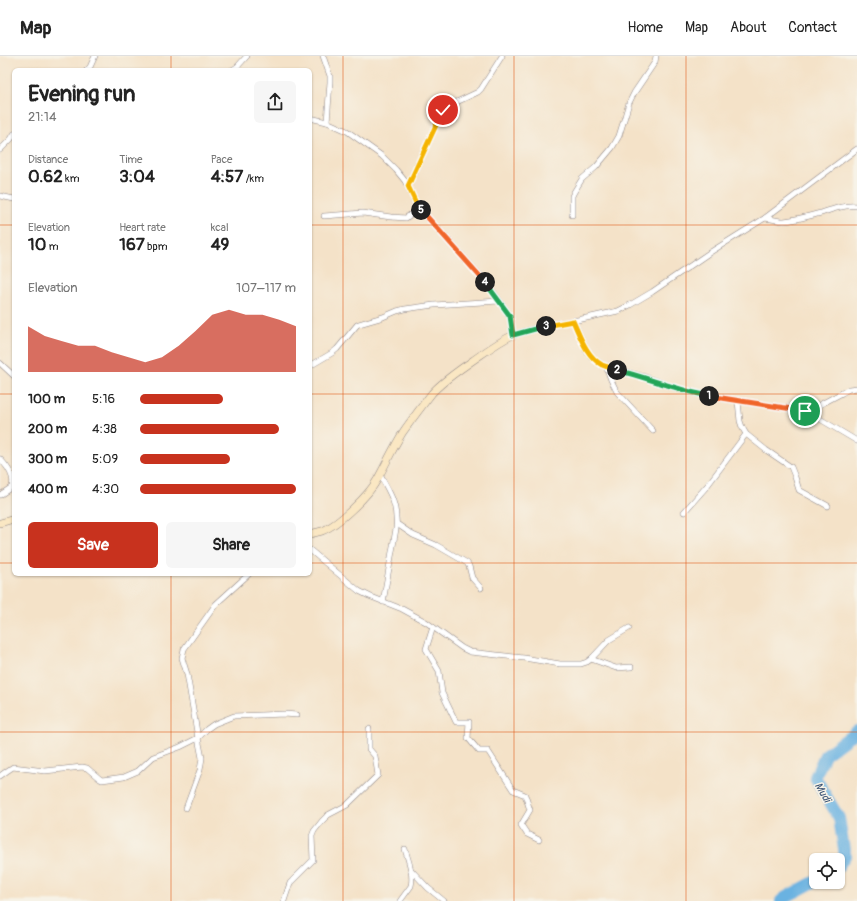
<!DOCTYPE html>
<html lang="en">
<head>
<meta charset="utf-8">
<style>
	body { margin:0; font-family:Pangolin,sans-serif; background:#f6f6f6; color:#222; height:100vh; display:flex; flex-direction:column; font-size:15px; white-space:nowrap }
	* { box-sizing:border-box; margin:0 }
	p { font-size:13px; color:#767676 }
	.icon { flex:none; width:22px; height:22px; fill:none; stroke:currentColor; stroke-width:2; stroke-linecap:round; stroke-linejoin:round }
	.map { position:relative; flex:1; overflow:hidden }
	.details { position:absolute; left:12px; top:12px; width:300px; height:508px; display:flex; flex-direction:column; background:#fff; border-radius:6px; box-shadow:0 1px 3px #0004 }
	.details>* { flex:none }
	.tools { position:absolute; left:809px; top:797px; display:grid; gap:8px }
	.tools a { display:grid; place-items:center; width:36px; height:36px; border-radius:6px; background:#fff; box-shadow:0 1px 3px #0004; font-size:20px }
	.pin { position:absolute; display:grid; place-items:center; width:34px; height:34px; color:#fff; margin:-17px; border:2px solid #fff; border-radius:50%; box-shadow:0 1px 4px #0007 }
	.km { position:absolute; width:20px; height:20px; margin:-10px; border-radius:50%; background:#222; color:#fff; font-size:11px; line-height:20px; text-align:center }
	.round { display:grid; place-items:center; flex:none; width:42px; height:42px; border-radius:6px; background:#f6f6f6 }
	.headline { display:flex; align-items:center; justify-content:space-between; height:68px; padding:0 16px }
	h1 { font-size:22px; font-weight:700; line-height:30px }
	.figures { display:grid; grid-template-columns:repeat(3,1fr); gap:6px; height:68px; padding:4px 16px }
	.figures div { display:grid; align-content:center }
	.figures b { font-size:17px; font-weight:700 }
	.figures small { font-size:11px; font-weight:400 }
	.figures p { font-size:11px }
	.chart { height:112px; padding:8px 16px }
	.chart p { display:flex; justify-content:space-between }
	.chart svg { width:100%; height:72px; margin-top:4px; fill:#c8321e; opacity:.7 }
	.primary-button { display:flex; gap:8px; margin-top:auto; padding:8px 16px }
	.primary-button a { flex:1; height:46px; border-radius:6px; background:#c8321e; color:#fff; font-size:16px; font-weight:700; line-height:46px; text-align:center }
	.primary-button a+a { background:#f6f6f6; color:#222 }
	ul { padding:0 16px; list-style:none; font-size:13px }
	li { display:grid; grid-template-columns:64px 48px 1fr; align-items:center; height:30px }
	li i { height:10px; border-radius:5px; background:#c8321e }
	header { display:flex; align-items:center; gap:24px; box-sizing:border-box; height:56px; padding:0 20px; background:#fff; border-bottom:1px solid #e0e0e0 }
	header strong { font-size:19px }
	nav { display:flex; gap:22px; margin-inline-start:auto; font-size:14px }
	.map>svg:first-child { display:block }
</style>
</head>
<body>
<header>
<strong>Map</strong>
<nav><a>Home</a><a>Map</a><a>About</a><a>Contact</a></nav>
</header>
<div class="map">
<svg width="857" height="845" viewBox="0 0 857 845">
	<rect width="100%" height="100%" fill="#f7f3e8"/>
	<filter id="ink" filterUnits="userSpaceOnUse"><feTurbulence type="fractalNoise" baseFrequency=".025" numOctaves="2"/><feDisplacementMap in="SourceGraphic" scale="8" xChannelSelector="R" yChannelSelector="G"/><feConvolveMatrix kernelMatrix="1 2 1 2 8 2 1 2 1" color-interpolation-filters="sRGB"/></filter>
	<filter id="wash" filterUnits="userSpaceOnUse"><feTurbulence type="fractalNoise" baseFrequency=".012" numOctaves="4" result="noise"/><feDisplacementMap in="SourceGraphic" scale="16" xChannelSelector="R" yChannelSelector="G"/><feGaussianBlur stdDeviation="0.9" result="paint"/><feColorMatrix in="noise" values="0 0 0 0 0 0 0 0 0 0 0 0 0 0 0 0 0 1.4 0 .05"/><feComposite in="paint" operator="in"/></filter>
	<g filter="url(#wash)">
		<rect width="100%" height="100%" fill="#f4e2c8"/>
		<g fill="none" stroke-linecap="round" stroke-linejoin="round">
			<g stroke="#6ab2e1" stroke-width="12">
				<path d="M838,811L845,800L839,762L815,721L825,699L857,675"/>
				<path d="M781,845L786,841L816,825"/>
			</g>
		</g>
	</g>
	<g filter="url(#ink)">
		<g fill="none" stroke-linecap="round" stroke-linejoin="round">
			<g stroke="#8b8282" stroke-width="6">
				<g id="street">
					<path d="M323,0L330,20V26L327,66"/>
					<path d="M87,14L90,11L95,0"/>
					<path d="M232,14L237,11L247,0"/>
					<path d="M310,62L327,66L347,75L382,100L396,114L405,125L419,152L476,215L489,230L510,260L513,279L544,270L573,265L618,255L630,249L652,236L709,197L765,162L857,93"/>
					<path d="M0,94L11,83L14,78"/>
					<path d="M408,130L443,54L446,51L478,36L481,33L502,0"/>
					<path d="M0,140L14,143"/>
					<path d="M572,159V140L574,136L582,123L596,111L612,92L619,80L623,67L629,47L634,37L655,6L656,0"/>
					<path d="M324,160L363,157L391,161L406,162L419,152"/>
					<path d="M765,162C772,163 778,165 784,165C796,164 809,160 821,157C833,153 844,149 857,150"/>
					<path d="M573,265L587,295L594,303L602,309L610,312L645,321L679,333L708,340L805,355L810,354L842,337L849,333L857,332"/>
					<path d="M0,307L14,320"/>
					<path d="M310,310L332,297L337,293L357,269L359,268L383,261L397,255L405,253L434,249L499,245"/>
					<path d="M606,310L611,324L617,336L653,375"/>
					<path d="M738,345L740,365L742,371L746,378L766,394L791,411L795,421L799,434L828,450"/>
					<path d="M809,354L820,363L857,385"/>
					<path d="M0,403C7,410 15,421 12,431L0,439"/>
					<path d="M380,419C391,438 398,450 396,473L383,546"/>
					<path d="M684,456L707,430L746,378"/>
					<path d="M397,468L413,479L436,489L467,507L469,510L472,522L481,532"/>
					<path d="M310,494L359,535L369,540L402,553L426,566L462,592L470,596L524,602L560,608H581L587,606L591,603L609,584L629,572"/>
					<path d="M433,571L426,593L439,615L442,637L456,666H469L468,682L479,695H488L513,734L525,739L530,754L521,769L527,778L539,784"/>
					<path d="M591,603L616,612L631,611"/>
					<path d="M0,720L7,715L13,711L45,715L82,711L87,712L100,723L102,724L124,721L138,715L153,701L180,691L198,682L207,673L214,668L234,660L284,658L297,659"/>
					<path d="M186,752L200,714L202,702L198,682L187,618L182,602L184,593L216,548L249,518"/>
					<path d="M411,814L428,832L444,845"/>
					<path d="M284,845L290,827L313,804L312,780L314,775L322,765L328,759L347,749L378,719L375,700L369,693V673"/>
					<path d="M400,845L411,830C414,818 408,804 405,793"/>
				</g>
			</g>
			<g stroke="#8b8282" stroke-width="8">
				<g id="secondary">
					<path d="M0,467L14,463"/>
					<path d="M310,478C314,477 318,476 322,475C338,469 369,439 377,424C386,408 393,392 403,376C412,363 422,350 432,337C444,324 458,315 472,305C485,296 498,286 513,279"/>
				</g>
			</g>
			<use href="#street" stroke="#fff" stroke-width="5"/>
			<use href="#secondary" stroke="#fae7c3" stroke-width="7"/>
		</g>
	</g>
	<g fill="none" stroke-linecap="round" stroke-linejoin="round" filter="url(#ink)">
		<g stroke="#fff" stroke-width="8">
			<path id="split-1" d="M709,340L805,355"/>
		</g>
		<g stroke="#fff" stroke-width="8">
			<path id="split-2" d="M617,314C648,322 678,334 709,340"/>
		</g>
		<g stroke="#fff" stroke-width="8">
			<path id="split-3" d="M546,270L573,265C580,280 586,300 602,309C607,311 612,312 617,314"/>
		</g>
		<g stroke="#fff" stroke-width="8">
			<path id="split-4" d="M485,226L510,260L513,279L546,270"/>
		</g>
		<g stroke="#fff" stroke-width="8">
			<path id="split-5" d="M421,154L485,226"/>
		</g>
		<g stroke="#fff" stroke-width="8">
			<path id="split-6" d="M421,154L416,147L408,130L443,54"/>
		</g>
		<use href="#split-1" stroke="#f0652b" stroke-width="5"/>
		<use href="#split-2" stroke="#22a559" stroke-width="5"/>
		<use href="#split-3" stroke="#f5b400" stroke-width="5"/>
		<use href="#split-4" stroke="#22a559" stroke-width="5"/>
		<use href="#split-5" stroke="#f0652b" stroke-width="5"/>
		<use href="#split-6" stroke="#f5b400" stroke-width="5"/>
	</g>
	<path fill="none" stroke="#de560e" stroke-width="1" stroke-opacity="0.55" d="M171,0V14M343,0V845M514,0V845M686,0V845M0,169H14M310,169H857M0,338H14M310,338H857M0,507H14M310,507H857M171,518V845M0,676H857"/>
	<g text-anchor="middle" stroke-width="3" stroke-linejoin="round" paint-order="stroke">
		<g font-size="11" font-style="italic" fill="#3b5475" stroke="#f7f3e8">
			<text transform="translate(823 736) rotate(59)" y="4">Mudi</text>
		</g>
	</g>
</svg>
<div class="tools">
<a><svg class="icon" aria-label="locate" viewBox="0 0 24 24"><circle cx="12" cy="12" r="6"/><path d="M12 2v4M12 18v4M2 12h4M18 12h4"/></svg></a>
</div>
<div class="pin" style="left:805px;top:355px;background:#1e9e55"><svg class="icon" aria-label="arrive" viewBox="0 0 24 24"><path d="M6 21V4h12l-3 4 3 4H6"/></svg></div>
<div class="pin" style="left:443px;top:54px;background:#d93025"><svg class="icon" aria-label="check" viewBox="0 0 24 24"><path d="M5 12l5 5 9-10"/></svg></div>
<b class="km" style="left:709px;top:340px">1</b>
<b class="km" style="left:617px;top:314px">2</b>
<b class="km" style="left:546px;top:270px">3</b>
<b class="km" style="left:485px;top:226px">4</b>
<b class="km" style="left:421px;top:154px">5</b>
<section class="details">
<div class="headline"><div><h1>Evening run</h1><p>21:14</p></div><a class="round"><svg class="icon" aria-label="share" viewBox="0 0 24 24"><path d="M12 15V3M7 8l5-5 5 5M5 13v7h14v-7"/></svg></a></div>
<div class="figures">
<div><p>Distance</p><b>0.62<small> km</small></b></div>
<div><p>Time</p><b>3:04</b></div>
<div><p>Pace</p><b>4:57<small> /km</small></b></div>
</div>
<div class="figures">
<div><p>Elevation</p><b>10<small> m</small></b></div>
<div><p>Heart rate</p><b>167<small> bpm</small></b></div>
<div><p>kcal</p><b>49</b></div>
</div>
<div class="chart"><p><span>Elevation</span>107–117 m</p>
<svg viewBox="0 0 160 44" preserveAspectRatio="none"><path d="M0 44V16L10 22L20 25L30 28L40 28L50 32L60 35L70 38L80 35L90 28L100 19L110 9L120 6L130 9L140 9L150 12L160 16V44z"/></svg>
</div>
<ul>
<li><b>100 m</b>5:16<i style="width:53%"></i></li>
<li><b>200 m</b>4:38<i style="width:89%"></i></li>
<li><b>300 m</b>5:09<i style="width:58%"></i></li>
<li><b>400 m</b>4:30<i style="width:100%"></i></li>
</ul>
<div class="primary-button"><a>Save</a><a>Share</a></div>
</section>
</div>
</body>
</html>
